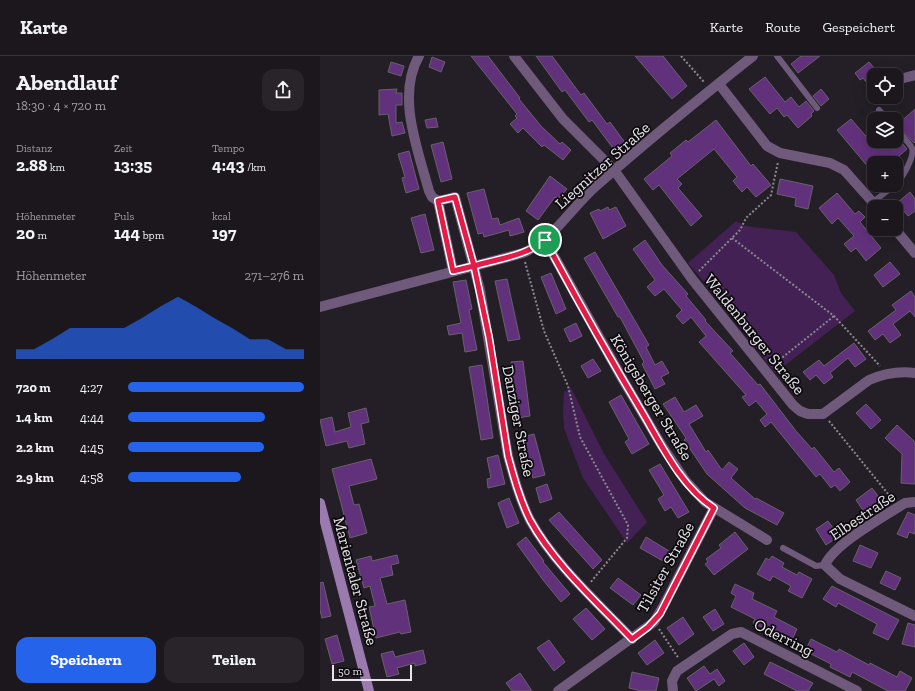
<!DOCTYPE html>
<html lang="de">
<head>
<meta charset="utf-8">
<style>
	body { margin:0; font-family:"Zilla Slab",serif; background:#28242a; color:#f1f3f6; height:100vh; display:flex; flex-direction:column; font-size:15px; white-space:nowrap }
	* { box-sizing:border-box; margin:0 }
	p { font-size:13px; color:#a09fa4 }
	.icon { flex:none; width:22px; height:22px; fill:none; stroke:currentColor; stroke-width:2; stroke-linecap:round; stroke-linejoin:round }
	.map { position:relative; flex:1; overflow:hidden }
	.panel { display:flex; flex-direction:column; background:#1b171d; width:320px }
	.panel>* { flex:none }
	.buttons { position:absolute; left:547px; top:12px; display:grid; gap:8px }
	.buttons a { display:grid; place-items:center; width:36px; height:36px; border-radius:8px; background:#1b171d; box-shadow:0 4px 16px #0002,0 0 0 1px #39363b; font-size:20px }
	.scale { position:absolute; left:12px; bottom:10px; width:80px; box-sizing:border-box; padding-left:4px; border:2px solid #e8e5ea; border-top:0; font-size:11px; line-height:14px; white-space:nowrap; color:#e8e5ea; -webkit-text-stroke:3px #0c0a0d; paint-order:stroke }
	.pin { position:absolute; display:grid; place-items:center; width:34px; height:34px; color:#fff; margin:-17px; border:2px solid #fff; border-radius:50%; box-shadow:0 1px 4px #0007 }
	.round { display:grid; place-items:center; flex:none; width:42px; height:42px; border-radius:12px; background:#28242a }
	.headline { display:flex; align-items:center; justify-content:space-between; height:68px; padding:0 16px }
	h1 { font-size:22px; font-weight:700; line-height:30px }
	.stats { display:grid; grid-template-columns:repeat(3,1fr); gap:6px; height:68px; padding:4px 16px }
	.stats div { display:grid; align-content:center }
	.stats b { font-size:17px; font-weight:700 }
	.stats small { font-size:11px; font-weight:400 }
	.stats p { font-size:11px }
	.chart { height:112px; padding:8px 16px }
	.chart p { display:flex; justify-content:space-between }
	.chart svg { width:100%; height:72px; margin-top:4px; fill:#2563eb; opacity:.7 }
	.primary-button { display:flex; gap:8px; margin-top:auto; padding:8px 16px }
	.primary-button a { flex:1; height:46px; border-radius:12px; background:#2563eb; color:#fff; font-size:16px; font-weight:700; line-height:46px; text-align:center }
	.primary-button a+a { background:#28242a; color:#f1f3f6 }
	ul { padding:0 16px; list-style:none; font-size:13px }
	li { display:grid; grid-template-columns:64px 48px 1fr; align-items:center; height:30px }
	li i { height:10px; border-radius:5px; background:#2563eb }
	header { display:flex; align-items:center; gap:24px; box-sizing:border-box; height:56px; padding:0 20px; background:#1b171d; border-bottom:1px solid #39363b }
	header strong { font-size:19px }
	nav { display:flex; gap:22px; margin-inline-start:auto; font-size:14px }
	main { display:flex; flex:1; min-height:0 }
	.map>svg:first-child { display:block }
</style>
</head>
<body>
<header>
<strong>Karte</strong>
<nav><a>Karte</a><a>Route</a><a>Gespeichert</a></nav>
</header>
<main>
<section class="panel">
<div class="headline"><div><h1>Abendlauf</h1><p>18:30 · 4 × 720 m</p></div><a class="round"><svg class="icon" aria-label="share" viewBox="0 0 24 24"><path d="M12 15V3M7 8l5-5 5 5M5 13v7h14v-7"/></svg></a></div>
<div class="stats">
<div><p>Distanz</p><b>2.88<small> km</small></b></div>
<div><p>Zeit</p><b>13:35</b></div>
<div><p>Tempo</p><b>4:43<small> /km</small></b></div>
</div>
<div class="stats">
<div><p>Höhenmeter</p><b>20<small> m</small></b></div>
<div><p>Puls</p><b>144<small> bpm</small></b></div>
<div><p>kcal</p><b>197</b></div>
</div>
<div class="chart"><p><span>Höhenmeter</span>271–276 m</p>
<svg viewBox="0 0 160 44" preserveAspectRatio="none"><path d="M0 44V38L10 38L20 32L30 25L40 25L50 25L60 25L70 19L80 12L90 6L100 12L110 19L120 25L130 32L140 32L150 38L160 38V44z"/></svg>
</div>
<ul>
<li><b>720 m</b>4:27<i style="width:100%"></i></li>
<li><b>1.4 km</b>4:44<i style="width:78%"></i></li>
<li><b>2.2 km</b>4:45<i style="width:77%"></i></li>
<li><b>2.9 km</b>4:58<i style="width:64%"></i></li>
</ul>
<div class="primary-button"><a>Speichern</a><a>Teilen</a></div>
</section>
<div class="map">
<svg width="595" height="635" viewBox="0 0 595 635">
	<rect width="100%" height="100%" fill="#241f27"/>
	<g fill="#432155">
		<path d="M416,165L425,170L476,176L514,219L521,237L535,255L455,317L395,238L368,207Z"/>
		<path d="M251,332L284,398L327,466L307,487L263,422L244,372L243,357L244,336Z"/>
	</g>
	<g fill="#62317c" stroke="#67616a">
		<path d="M151,0H168L200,42L199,43L221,70L240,88L242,86L251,94L243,104L224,89L222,91L203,72L198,77L190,68L197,62L195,60L197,58Z"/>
		<path d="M216,0H232L261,39L264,37L287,68L290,66L306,88L295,95L272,64L269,66L245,34L242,36Z"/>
		<path d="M315,0H343L367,30L352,43Z"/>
		<path d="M481,0H500L478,17L471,8Z"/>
		<path d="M112,1L125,6L121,16L109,11Z"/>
		<path d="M71,6L84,10L81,20L68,16Z"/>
		<path d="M549,6L560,19H554V36L543,22L540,24L535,17Z"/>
		<path d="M445,21L465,46L471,41L479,51L486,45L494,55L491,58L492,60L478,72L467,59L464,61L457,52L450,58L429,33Z"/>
		<path d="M77,33L76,37H82V49H76V67L82,66L85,77L72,80L68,58L59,59V34Z"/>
		<path d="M501,33L509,43L501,50L493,40Z"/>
		<path d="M595,53V86L594,87L577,69Z"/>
		<path d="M116,62L118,71L107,72L105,64Z"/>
		<path d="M531,63L551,86L576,85V80L587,93L571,107H554V118L517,74Z"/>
		<path d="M396,64L431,110L433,108L451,129L436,141L427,131L422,136L413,125L417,121L394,93L357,123L362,128L358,132L382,160L371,170L339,129L333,134L324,123L352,100L350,97L366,84L368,86Z"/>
		<path d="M123,86L132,123L121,126L111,89Z"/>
		<path d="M89,95L99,133L86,137L82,122L85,121L78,98Z"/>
		<path d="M230,120L247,133L238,143L235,141L218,164L206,155Z"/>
		<path d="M460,123L493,130L488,153L475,150L476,142L457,138Z"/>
		<path d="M164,133L172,163L178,162L180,169L199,162L204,176L190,180L189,174L164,181L163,177L158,178L147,137Z"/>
		<path d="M590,136L595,143V155L588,160L577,147Z"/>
		<path d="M517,137L535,158L539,155L545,161L540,166L561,192L546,205L536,192L531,196L524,188L534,180L518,162L512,168L499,152Z"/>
		<path d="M288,151L289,154L296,151L306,170L283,183L270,157L279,153L280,155Z"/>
		<path d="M105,158L114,194L101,197L91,162Z"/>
		<path d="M325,184L342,209L368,238L366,240L386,264L385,265L413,295L410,297L438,329L440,328L476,375L492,393L494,391L514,416L519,412L530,426L520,435L515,429L511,432L500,418L496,421L451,366L445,371L440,364L447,358L436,345L429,350L422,341L426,339L379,286L386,280L371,261L363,268L356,260L362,254L344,233L335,240L327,231L335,224L313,193Z"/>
		<path d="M275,196L329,289L326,291L335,309L342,305L349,317L341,321L345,328L335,333L322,308L324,306L300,261H298L264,202Z"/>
		<path d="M570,206L580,218L563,231L554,219Z"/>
		<path d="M231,217L246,253L236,258L221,221Z"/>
		<path d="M187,223L200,283L188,285L175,225Z"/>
		<path d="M146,224L152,253L149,254L157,294L145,296L142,277L129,279L127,270L141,267L133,226Z"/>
		<path d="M591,235L595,241V261L590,255L573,268L581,279L570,287L563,278L555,284L548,275L576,254L572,249Z"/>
		<path d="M256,267L262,280L250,286L244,273Z"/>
		<path d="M534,287L546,303L535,311L528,302L510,317L513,321L504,328L496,319L490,324L483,316L499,304L504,310Z"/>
		<path d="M273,303L281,315L268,322L261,310Z"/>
		<path d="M203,305L210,360L198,362L191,306Z"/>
		<path d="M162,309L173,382L161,384L149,311Z"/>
		<path d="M301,339L329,388L312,398L305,386L309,383L289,346Z"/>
		<path d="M355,341L364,356L376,349L383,360L369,368L386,396L388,394L402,414L409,406L418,413L411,422L435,443L436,442L464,457L457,469L425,452L387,418L364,384L366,382L343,348Z"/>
		<path d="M546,348L561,364L551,373L536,357Z"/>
		<path d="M46,352L49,366L41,368L45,388L29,392L27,385L6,390L0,364L12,361L15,376L31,371L28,357Z"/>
		<path d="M577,369L595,386V428L581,427L582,398L565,382Z"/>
		<path d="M214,378L225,419L213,422L202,381Z"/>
		<path d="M178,399L185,428L168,432L167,423L171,422L167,402Z"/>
		<path d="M51,403L57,423L29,430L34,449L39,448L47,477L30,482L12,413Z"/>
		<path d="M340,408L369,456L358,462L351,451L345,455L338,443L344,439L329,414Z"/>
		<path d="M227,428L232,443L220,447L216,432Z"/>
		<path d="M552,432L561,444L544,456L536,444Z"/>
		<path d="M189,442L199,467L187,472L178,447Z"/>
		<path d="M239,456L282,504L273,513L229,464Z"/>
		<path d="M588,456L595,459V478L589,476L587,482L577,478Z"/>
		<path d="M508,465L519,480L506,489L496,473Z"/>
		<path d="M415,476L428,493L394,519L385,508L388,506L386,503L401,492L399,489Z"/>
		<path d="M206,481L224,505L223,506L250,538L241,546L223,524L197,488Z"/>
		<path d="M326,481L349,495L343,505L320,492Z"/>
		<path d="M540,489L558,497L551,512L533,505Z"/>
		<path d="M77,499L79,507L71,509L73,519L60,522L67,548L85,544L91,576L81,578L80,576L56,582L49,551L55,550L50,530L44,532L36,504L51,500L52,505Z"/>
		<path d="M452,500L464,507L462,511L477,519L479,516L492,523L482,542L468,535L471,530L453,520L450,525L437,518L446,502L449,504Z"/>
		<path d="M566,515L581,522L575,534L560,527Z"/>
		<path d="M298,522L321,539L313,549L290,532Z"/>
		<path d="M3,526L11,560L2,562L0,554V527Z"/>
		<path d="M415,528L434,537L432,543L457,555L454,561L477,573L471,586L462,582L464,579L462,581L433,567L435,563L411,551L416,540L411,537Z"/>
		<path d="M512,530L579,564L568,584L553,577L557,568L518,547L516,551L503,543Z"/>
		<path d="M266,552L285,573L272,584L253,563Z"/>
		<path d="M395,553L404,568L393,575L383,561Z"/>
		<path d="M363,561L374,578L359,589L347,572Z"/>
		<path d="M588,567L595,569V591L582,588Z"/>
		<path d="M17,579L24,605L12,608L5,583Z"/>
		<path d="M491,583L517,596L519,593L549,609L550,607L577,621L580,615L592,622L585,635H568L532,616L530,621L510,611L511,608L485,595Z"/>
		<path d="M229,584L245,606L234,615L217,592Z"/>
		<path d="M335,584L344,597L327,609L318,597Z"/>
		<path d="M424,587L434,601L424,609L413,595Z"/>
		<path d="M103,594L106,607L95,610V607L77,612L79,618L67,621L61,598L73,595L75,601Z"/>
		<path d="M450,606L493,627L488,635H477L444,618Z"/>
		<path d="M384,610L390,618L397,613L405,625L399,630L394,623L376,635L367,622Z"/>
		<path d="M312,616L339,622L336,635H321L309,632Z"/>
		<path d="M200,617L212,635H192L186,627Z"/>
	</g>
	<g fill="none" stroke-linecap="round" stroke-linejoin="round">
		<g stroke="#8c888f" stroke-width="2" stroke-dasharray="2 2" stroke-linecap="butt">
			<path d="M361,0L384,26"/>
			<path d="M412,182L514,260L560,310"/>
			<path d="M205,206L224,275L248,330L260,381L308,469L307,482L270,527"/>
			<path d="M379,215L420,174L426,162L451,139L458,106"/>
			<path d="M453,309L514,260"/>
			<path d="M509,365L573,444"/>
			<path d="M339,573L359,603"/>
		</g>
		<g stroke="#6f5a7c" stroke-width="6">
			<path d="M457,0L497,52"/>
			<path d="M559,54L567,63"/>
			<path d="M576,73C581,79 589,86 592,92C595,101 582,122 576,128"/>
			<path d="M553,146L575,129"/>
			<path d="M463,492L496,510L505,509"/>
		</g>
		<g stroke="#6f5a7c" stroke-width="10">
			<path d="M99,0C76,40 98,94 109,135L112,141L118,145"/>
			<path d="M194,0L243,63L294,114L372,223L473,349L480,355L488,358H503L549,324C563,318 580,315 595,317"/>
			<path d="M584,22L595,19"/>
			<path d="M399,28L447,90L460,97L510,107L524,114L557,151"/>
			<path d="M575,173L595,197"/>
			<path d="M225,184L303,324L342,390L365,424L385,446L447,484"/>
			<path d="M133,215L118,145L135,141L160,234L188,400C194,422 200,444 210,464C234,508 278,547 312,583"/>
			<path d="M0,251L203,197C233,184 252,151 276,130C327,85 380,42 433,0"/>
			<path d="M595,446L585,447C563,461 514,488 505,509L520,523L595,560"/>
			<path d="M238,635L334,566L344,549L394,452"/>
			<path d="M353,635L352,625L357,615L412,578L421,576L537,635"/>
		</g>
		<path stroke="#9b7ab0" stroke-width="10" d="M0,447L49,635"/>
	</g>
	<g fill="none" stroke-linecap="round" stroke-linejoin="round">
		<g stroke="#fff" stroke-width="8">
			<path id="route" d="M225,184C206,200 177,203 154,210L135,141L118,145L133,215L154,210L169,281L188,400C194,422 200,444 210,464C234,508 278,547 312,583L328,571L340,558L394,452C361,431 341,388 322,356C288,299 256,242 225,184"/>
		</g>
		<use href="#route" stroke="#e11d48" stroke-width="5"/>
	</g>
	<g text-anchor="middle" stroke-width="3.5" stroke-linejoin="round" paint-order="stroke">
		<g font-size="16" fill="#e8e5ea" stroke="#0c0a0d">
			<text transform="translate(282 109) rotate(-42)" y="6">Liegnitzer Straße</text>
			<text transform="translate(435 278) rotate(51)" y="6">Waldenburger Straße</text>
			<text transform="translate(332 341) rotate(59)" y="6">Königsberger Straße</text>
			<text transform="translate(199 365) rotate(79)" y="6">Danziger Straße</text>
			<text transform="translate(542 459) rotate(-34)" y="6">Elbestraße</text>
			<text transform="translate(345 511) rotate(-61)" y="6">Tilsiter Straße</text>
			<text transform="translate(36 525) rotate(75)" y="6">Marientaler Straße</text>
			<text transform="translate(464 581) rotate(27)" y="6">Oderring</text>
		</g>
	</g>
</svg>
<div class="buttons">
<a><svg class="icon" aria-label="locate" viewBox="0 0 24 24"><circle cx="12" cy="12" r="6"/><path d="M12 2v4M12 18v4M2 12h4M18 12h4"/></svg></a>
<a><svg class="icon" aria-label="layers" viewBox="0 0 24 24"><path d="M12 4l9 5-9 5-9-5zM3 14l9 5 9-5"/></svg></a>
<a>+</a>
<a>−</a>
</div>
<div class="scale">50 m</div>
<div class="pin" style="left:225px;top:184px;background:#1e9e55"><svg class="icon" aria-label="arrive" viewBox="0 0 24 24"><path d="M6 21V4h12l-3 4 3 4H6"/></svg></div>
</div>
</main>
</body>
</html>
